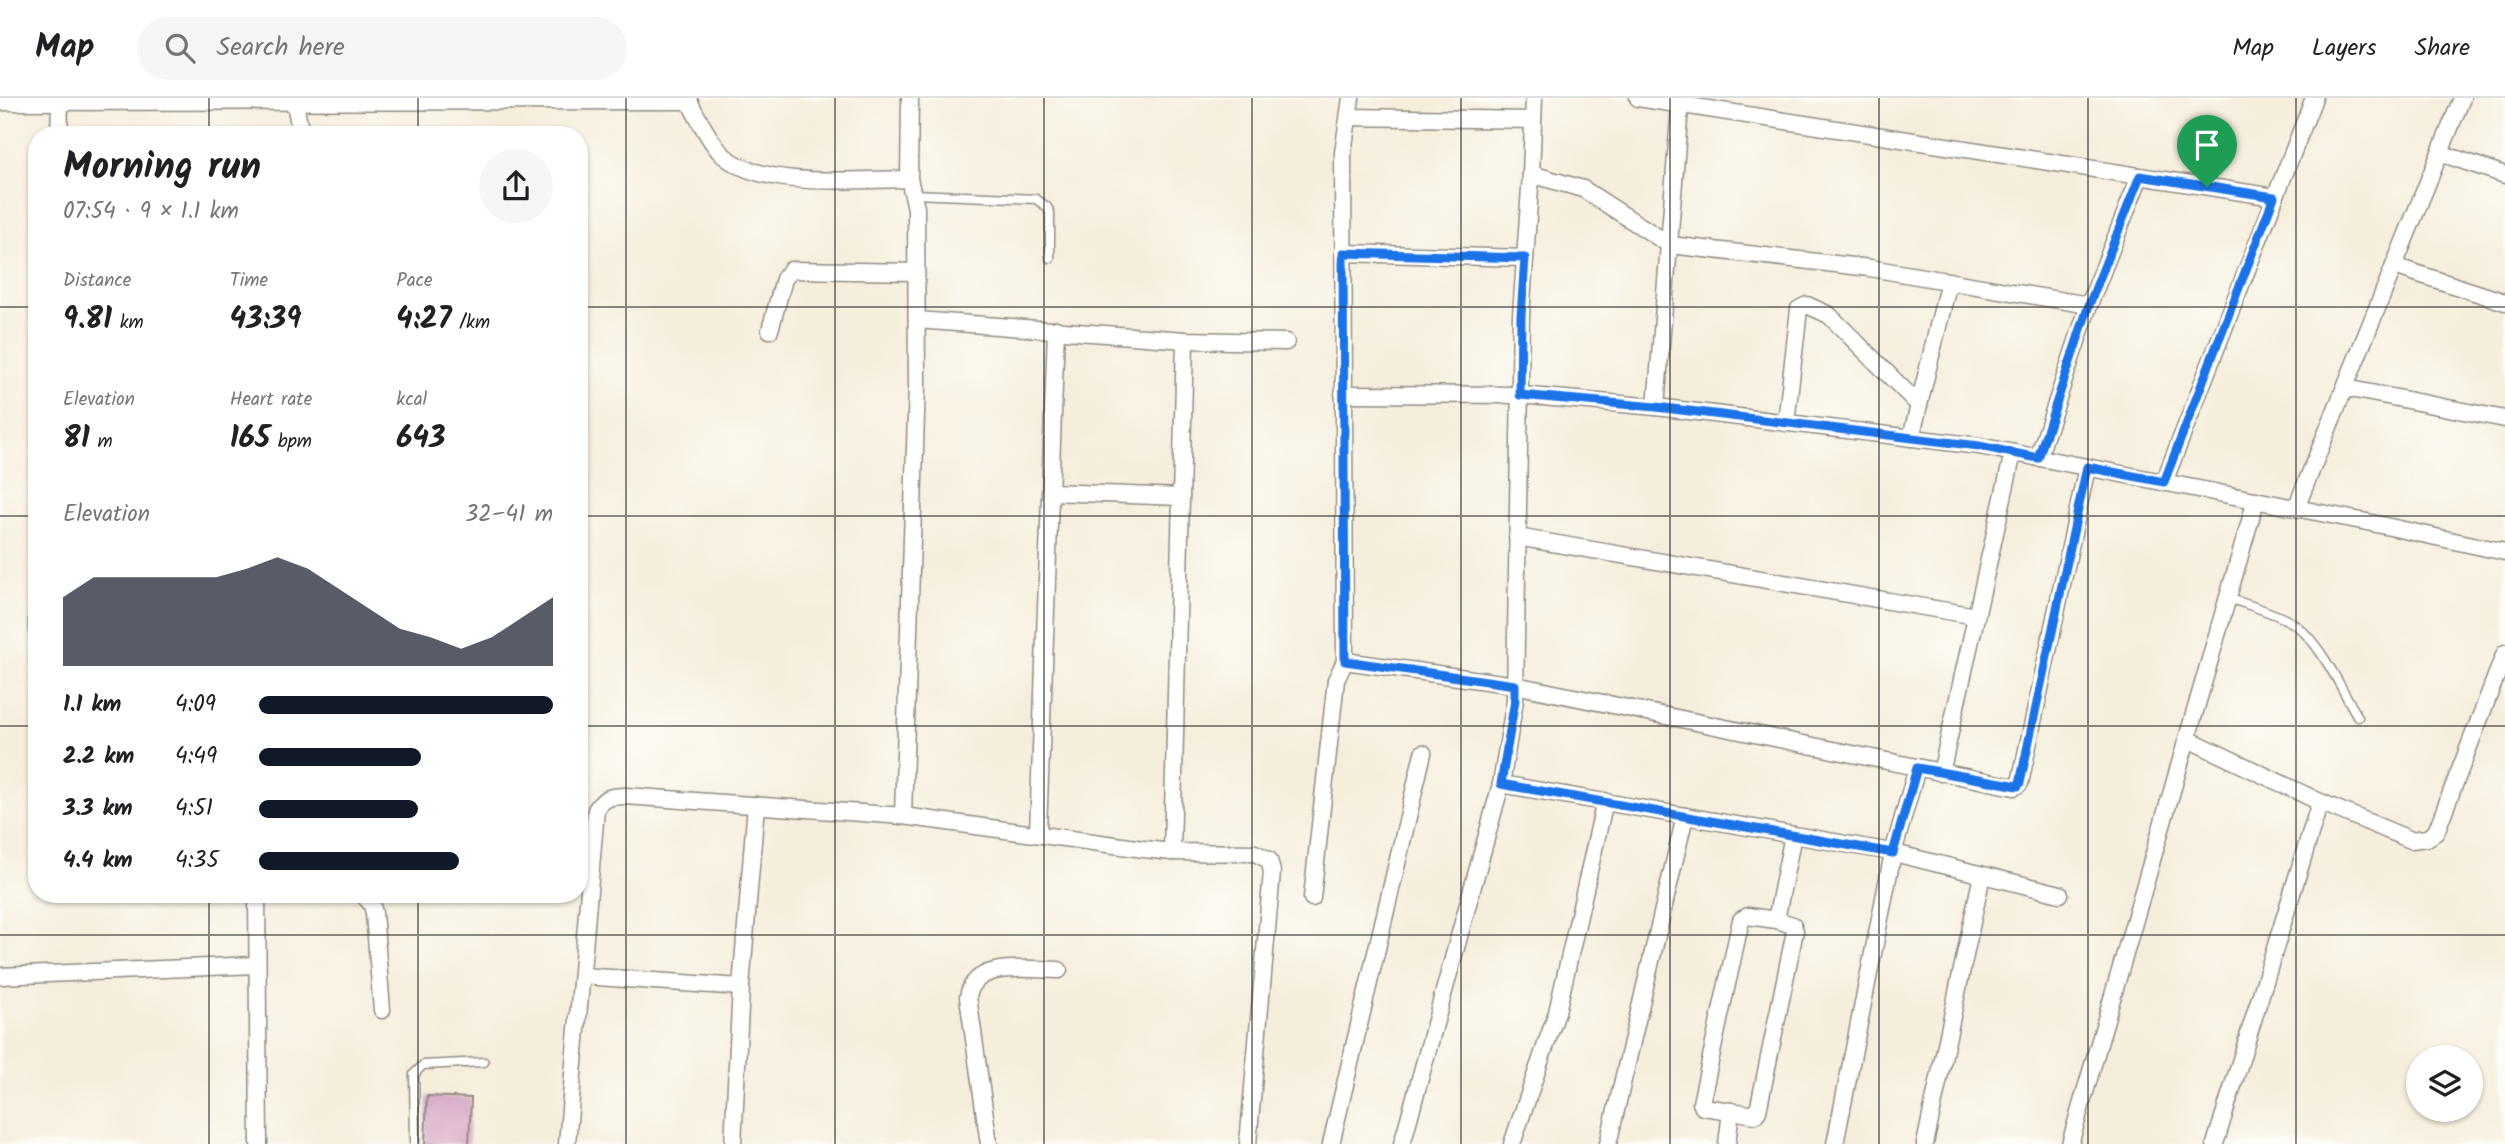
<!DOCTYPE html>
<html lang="en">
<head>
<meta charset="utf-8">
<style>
	body { margin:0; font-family:Kalam,sans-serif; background:#f6f6f6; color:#202124; height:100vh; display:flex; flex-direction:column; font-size:26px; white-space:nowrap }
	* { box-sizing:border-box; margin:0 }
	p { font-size:23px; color:#757577 }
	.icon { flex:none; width:38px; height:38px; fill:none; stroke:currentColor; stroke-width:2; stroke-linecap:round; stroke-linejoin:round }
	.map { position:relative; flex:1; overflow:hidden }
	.drawer { position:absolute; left:28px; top:28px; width:560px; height:777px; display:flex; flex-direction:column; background:#fff; border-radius:28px; box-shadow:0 2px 5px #0004 }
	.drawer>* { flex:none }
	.controls { position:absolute; left:2406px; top:947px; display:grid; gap:14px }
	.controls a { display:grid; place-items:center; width:77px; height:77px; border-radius:50%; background:#fff; box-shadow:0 2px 5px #0004; font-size:35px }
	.pin { position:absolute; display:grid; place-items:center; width:60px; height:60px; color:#fff; margin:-72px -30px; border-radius:50% 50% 50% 0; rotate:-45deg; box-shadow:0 0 7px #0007 }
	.pin .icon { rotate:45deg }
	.round { display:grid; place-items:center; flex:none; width:74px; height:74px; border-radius:37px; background:#f6f6f6 }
	.headline { display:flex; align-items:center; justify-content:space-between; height:119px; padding:0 35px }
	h1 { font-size:38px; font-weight:600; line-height:52px }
	.stats { display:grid; grid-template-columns:repeat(3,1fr); gap:10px; height:119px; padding:7px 35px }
	.stats div { display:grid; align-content:center }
	.stats b { font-size:30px; font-weight:600 }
	.stats small { font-size:19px; font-weight:400 }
	.stats p { font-size:19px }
	.chart { height:196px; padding:14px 35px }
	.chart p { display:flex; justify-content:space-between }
	.chart svg { width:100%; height:126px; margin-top:7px; fill:#111827; opacity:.7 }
	ul { padding:0 35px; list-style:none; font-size:23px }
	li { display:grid; grid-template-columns:112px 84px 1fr; align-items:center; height:52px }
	li i { height:18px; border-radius:9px; background:#111827 }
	header { display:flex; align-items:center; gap:42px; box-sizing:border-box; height:98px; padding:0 35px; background:#fff; border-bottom:2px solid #e0e0e0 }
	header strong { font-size:33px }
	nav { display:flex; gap:38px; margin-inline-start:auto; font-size:24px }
	.search { width:490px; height:63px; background:#f6f6f6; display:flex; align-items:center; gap:18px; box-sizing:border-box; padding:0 24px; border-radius:38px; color:#757577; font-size:26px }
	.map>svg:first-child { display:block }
</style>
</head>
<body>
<header>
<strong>Map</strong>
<div class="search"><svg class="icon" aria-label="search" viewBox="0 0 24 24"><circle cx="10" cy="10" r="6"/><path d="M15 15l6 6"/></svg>Search here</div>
<nav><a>Map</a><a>Layers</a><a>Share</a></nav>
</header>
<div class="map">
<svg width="2505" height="1046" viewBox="0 0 2505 1046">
	<rect width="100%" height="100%" fill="#fdfcf7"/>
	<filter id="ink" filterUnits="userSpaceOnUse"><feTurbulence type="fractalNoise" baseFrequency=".0143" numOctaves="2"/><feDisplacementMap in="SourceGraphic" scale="14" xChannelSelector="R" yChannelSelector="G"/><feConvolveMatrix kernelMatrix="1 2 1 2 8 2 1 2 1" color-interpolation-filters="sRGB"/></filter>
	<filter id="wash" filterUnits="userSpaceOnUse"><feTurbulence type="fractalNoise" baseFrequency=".00686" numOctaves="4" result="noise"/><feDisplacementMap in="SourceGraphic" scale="28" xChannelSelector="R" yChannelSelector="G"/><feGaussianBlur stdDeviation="1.57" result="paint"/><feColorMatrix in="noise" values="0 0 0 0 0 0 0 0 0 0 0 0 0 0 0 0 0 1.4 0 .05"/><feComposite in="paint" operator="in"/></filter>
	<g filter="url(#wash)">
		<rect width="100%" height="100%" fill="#f6eedc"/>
		<g id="blocks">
			<path fill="#d7a7c5" d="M427,998L471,1000L469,1046H425Z"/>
		</g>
	</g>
	<g filter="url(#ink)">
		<use href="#blocks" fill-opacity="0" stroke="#908c84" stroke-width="2"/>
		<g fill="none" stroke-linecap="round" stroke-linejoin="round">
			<g stroke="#908c84" stroke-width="11">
				<g id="service">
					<path d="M913,96L1036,101L1047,109L1050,115V160"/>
					<path d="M2228,500C2248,507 2270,513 2289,523C2318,538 2341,591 2358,619"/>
					<path d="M415,1046L414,976L423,967L484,964"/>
				</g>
			</g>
			<g stroke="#908c84" stroke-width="19">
				<g id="minor">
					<path d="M1638,0L2274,99"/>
					<path d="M689,3C698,20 707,39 720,54C757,93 859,81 909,81"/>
					<path d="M0,4L689,3V0"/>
					<path d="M295,5L301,37"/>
					<path d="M1349,19L1533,22"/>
					<path d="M59,37L60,6"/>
					<path d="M2440,55L2505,77"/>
					<path d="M1531,76L1583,91L1670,147L1870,170L2089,207"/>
					<path d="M1343,155L1525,160"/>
					<path d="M2394,168L2505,204"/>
					<path d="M917,222L1185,242L1286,244"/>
					<path d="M770,232L784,181L791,172L916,174"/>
					<path d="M2345,290L2505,321"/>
					<path d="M1343,296L1520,297L1656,309L1979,348L2367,424L2505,454"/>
					<path d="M1656,309L1680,8"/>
					<path d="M1786,325L1799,211L1807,207L1829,217L1919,307"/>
					<path d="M1911,340L1949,183"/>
					<path d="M2038,360L2089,207L2140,78"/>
					<path d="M2164,384L2314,0"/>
					<path d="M1051,394L1181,399"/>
					<path d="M2296,410L2462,0"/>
					<path d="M1517,439L1976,518"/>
					<path d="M37,496V533"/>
					<path d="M1345,563L1515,587L2014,689L2020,685L2087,369"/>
					<path d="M2188,641L2320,704L2411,742L2427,740L2436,734L2505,555"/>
					<path d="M1941,675L2013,355"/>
					<path d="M1501,686L1886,753L2060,796"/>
					<path d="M903,718L917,287L916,110L909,81L910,0"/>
					<path d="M1038,735L1056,231"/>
					<path d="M1172,754L1185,242"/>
					<path d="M257,796L259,1046"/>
					<path d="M363,796L372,807L374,815L382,912"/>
					<path d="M1312,800L1336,582L1345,563L1343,55L1351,0"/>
					<path d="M0,878L256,867"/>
					<path d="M582,878L741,889"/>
					<path d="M1731,1013L1703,1009L1701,1005L1741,822L1748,818L1776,822"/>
					<path d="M567,1046L596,712C604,699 611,698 626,698L903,718L1144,751L1172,754L1255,755L1269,762L1272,774L1248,1046"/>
					<path d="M733,1046L741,889L756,707"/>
					<path d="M989,1046L968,899C974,861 1030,872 1059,872"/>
					<path d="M1331,1046L1423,655"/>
					<path d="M1402,1046L1501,686L1515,602L1521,218L1531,76L1534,0"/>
					<path d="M1512,1046L1557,914L1605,703"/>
					<path d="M1608,1046L1685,718"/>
					<path d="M1727,1046L1731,1013L1755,1017L1758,1013L1795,833L1793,827L1776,822L1793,737"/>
					<path d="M1835,1046L1893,755L1917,670"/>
					<path d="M1925,1046L1982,777"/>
					<path d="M2070,1046L2256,402"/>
					<path d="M2215,1046L2320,704"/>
				</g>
			</g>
			<use href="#service" stroke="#fff" stroke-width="8"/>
			<use href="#minor" stroke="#fff" stroke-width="16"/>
		</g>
	</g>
	<g fill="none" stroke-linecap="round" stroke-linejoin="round" filter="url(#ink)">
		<g stroke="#fff" stroke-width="14">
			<path id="route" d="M2140,78L2274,99L2164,384L2087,369L2020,685L2018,688L1917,670L1893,755L1501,686L1515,602V587L1345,563L1343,155L1525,160L1521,218L1520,297L1656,309L1979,348L2038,360L2089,207Z"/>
		</g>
		<use href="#route" stroke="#1a73e8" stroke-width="9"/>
	</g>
	<path fill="none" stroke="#2b2b2b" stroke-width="2" stroke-opacity="0.55" d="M209,0V37M418,0V37M626,0V1046M835,0V1046M1044,0V1046M1252,0V1046M1461,0V1046M1670,0V1046M1879,0V1046M2088,0V1046M2296,0V1046M0,209H37M579,209H2505M0,418H37M579,418H2505M0,628H37M579,628H2505M209,796V1046M418,796V1046M0,837H2505"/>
</svg>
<div class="controls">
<a><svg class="icon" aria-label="layers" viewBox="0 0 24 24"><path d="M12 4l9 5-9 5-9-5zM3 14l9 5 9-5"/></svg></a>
</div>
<div class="pin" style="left:2207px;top:89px;background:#1e9e55"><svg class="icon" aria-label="arrive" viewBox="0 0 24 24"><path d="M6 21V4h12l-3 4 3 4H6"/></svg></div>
<section class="drawer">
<div class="headline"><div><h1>Morning run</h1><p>07:54 · 9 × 1.1 km</p></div><a class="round"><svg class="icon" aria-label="share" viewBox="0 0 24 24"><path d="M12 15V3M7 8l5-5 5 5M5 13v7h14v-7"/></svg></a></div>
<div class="stats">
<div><p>Distance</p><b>9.81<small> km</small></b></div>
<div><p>Time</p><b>43:39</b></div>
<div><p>Pace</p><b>4:27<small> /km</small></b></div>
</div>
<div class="stats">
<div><p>Elevation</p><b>81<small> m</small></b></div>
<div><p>Heart rate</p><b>165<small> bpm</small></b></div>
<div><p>kcal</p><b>643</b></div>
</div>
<div class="chart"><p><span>Elevation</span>32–41 m</p>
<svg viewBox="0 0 160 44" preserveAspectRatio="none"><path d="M0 44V20L10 13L20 13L30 13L40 13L50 13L60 10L70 6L80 10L90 17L100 24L110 31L120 34L130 38L140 34L150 27L160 20V44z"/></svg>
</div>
<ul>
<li><b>1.1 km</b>4:09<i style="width:100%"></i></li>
<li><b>2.2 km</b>4:49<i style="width:55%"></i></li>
<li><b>3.3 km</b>4:51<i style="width:54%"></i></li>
<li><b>4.4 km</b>4:35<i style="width:68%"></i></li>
</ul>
</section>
</div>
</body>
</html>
